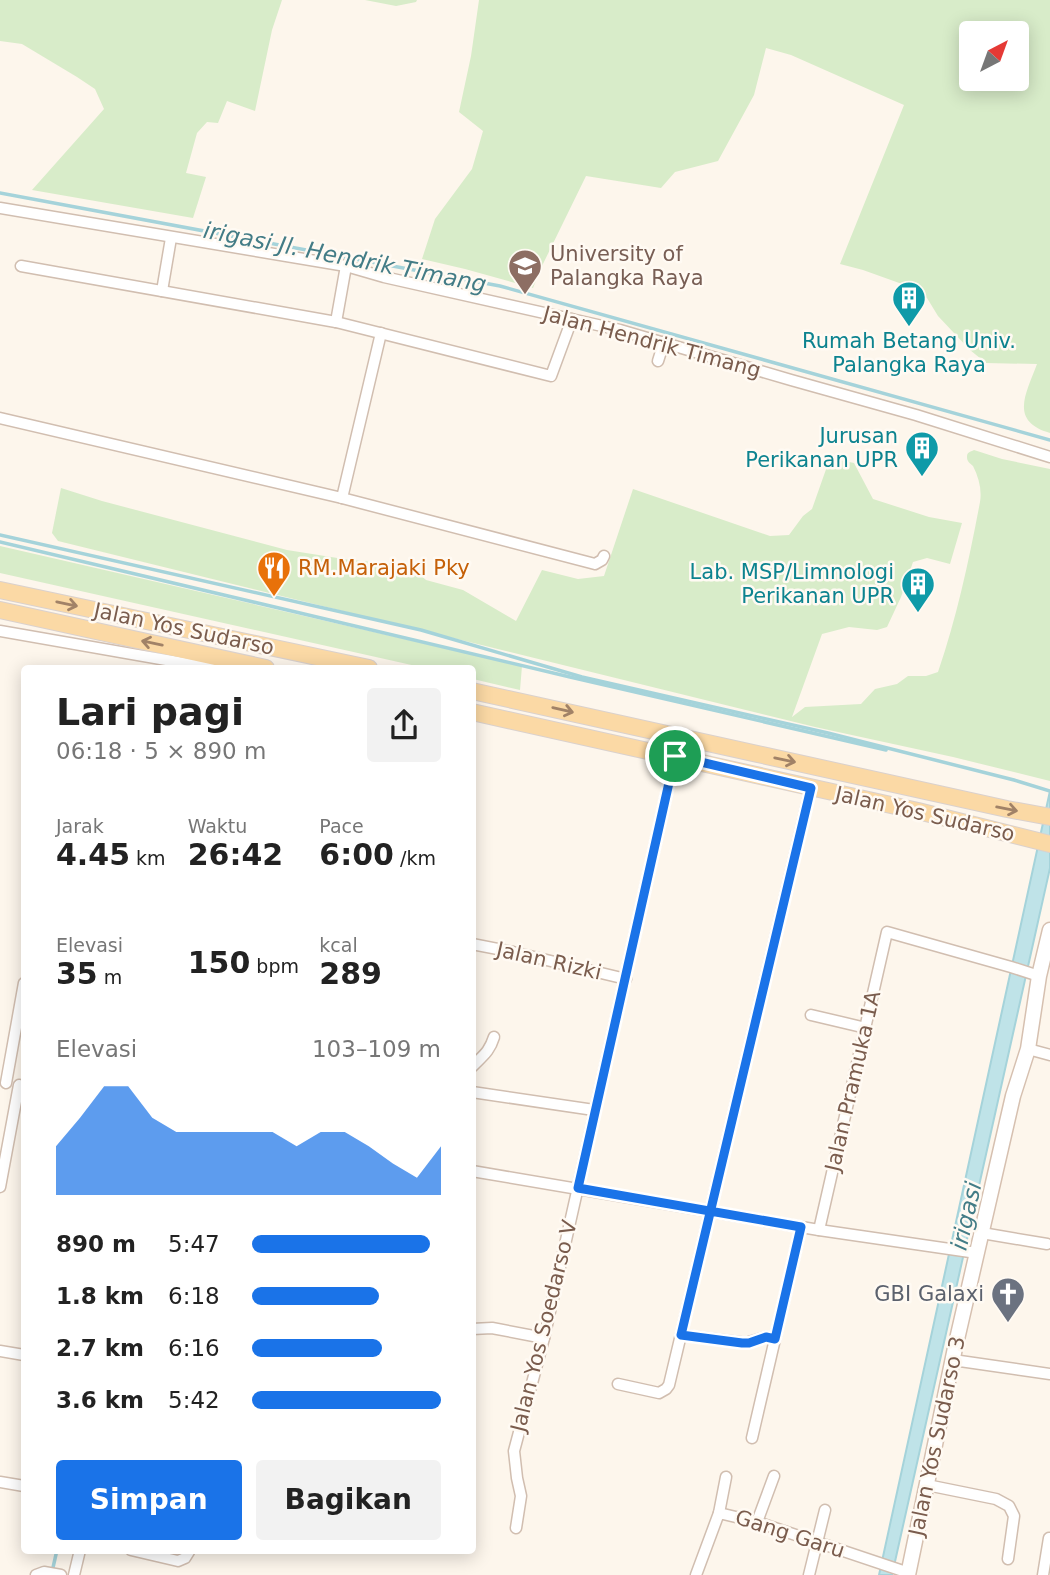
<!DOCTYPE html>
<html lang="id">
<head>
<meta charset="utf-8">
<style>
	body { margin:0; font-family:"DejaVu Sans",sans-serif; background:#f2f2f2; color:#222; height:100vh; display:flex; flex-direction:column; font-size:26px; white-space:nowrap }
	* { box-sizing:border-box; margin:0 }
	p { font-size:23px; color:#767676 }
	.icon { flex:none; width:38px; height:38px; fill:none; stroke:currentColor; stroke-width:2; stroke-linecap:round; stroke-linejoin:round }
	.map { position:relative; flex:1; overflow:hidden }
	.details { position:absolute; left:21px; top:665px; width:455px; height:889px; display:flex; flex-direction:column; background:#fff; border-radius:7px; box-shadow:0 4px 18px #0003 }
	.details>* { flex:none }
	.needle { width:46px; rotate:41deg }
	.buttons { position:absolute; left:959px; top:21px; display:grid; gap:14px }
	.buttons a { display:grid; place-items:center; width:70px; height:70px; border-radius:7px; background:#fff; box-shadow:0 4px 18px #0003; font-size:35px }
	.pin { position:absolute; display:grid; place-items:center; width:60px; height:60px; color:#fff; margin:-30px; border:4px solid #fff; border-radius:50%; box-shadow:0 2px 7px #0007 }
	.round { display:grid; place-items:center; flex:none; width:74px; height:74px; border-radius:7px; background:#f2f2f2 }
	.head { display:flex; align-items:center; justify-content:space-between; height:119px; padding:0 35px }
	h1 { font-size:38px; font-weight:600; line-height:52px }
	.metrics { display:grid; grid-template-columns:repeat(3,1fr); gap:10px; height:119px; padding:7px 35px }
	.metrics div { display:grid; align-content:center }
	.metrics b { font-size:30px; font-weight:600 }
	.metrics small { font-size:19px; font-weight:400 }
	.metrics p { font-size:19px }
	.chart { height:196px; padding:14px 35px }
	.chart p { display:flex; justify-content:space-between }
	.chart svg { width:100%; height:126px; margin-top:7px; fill:#1a73e8; opacity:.7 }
	.cta { display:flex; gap:14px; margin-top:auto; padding:14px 35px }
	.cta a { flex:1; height:80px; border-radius:7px; background:#1a73e8; color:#fff; font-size:28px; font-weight:600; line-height:80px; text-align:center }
	.cta a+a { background:#f2f2f2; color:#222 }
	ul { padding:0 35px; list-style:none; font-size:23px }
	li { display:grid; grid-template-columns:112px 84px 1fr; align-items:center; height:52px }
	li i { height:18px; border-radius:9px; background:#1a73e8 }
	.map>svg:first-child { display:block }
</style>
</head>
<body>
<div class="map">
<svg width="1050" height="1575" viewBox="0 0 1050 1575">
	<rect width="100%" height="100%" fill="#fdf6ec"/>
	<g fill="#d8ecc9" fill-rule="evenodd">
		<path d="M0,0H282L272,30L255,111L227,101L218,123L207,122L197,133L186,173L206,177L193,218L32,190L104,109L95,89L77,77L22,44L0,41Z"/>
		<path d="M365,0H417L416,2L396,6Z"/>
		<path d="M479,0H1050V433C1008,421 1027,392 1037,364L986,363L970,350L938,316L927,298L902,284L863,270L840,264L904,105L791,55L766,48L754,95L718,161L675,172L661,188L586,176L541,268L533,288L465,269L422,259L435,219L472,169L483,131L459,112L471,56ZM971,33H1017V79H971Z"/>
		<path d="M974,450L1002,459L1050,469V781L953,757L815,727L58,541L52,533L61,488L102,501L287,550L350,560L409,565L426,580L463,590L516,621L542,570L578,579L604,576L633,489L770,536L789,535L803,516L812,509L830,458L854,463L873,499L929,517L962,523L950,564L927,558L913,562L901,597L887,627L877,630L849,627L822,634L792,717L805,707L861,704L875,689L897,684L908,676H926L938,672C957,617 969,560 980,502C982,490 979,478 973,466C970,463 967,462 967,457C967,452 970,452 974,450Z"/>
		<path d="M0,546L522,666L520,690L473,679L472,668H425L0,573Z"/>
	</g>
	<path fill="#bfe3e8" stroke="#a5d3da" stroke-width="2" d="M1050,791V868L892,1575H879Z"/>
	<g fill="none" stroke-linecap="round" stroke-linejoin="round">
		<g stroke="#a5d3da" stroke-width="3.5">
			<path d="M0,193L500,286L1050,440"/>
			<path d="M0,535L421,630L582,677L828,733L1014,780L1050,791"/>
			<path d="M0,542L570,677L886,750"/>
			<path d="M52,1572L57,1550"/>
		</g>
		<g stroke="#d1beb0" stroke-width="13">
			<g id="street">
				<path d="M0,208L346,266L384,277L620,330L791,380L916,415L1050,457"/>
				<path d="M21,266L336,322L551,376L572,319"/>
				<path d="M162,291L171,238"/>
				<path d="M336,322L346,266"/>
				<path d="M658,361L664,342"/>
				<path d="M0,418L342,498L595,564L602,560L604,556"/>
				<path d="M342,498L381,333"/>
				<path d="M0,631L212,668"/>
				<path d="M472,944L513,952L626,979"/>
				<path d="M811,1015L866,1028"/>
				<path d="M1028,1049L1050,1055"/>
				<path d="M472,1067C482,1056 489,1053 494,1037"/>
				<path d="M6,1083L24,983"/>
				<path d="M472,1092L594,1110"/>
				<path d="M472,1171L819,1230L977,1253"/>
				<path d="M0,1187L19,1085"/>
				<path d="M819,1230L887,932L1011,967L1039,976"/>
				<path d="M982,1233L1047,1244"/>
				<path d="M472,1329L492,1328L544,1338"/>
				<path d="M681,1335L746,1343L766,1337L775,1339"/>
				<path d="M0,1351L24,1355"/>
				<path d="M953,1360L1050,1374"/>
				<path d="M618,1384L659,1393L666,1389L669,1385L811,787"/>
				<path d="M752,1438L801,1227"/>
				<path d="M0,1482L24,1486"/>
				<path d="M927,1485L996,1499L1009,1506L1014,1516L1008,1559"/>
				<path d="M719,1513L726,1477"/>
				<path d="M757,1522L774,1476"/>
				<path d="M516,1528L521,1496L517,1478L514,1451L544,1338L675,756"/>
				<path d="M131,1550L178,1561L185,1558L190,1550"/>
				<path d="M36,1575L44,1572L61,1575"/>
				<path d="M74,1575L80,1550"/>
				<path d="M696,1575L719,1513L757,1522L909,1573"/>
				<path d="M809,1575L825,1510"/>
				<path d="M1043,1575L1049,1538"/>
			</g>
		</g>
		<g stroke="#d6c0b0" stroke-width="17">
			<path id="secondary" d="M908,1575L955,1348L1013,1096L1028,1049L1039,976L1050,930"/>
		</g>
		<g stroke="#dad1cd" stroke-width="18">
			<g id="primary">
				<path d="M0,590L369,668"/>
				<path d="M0,610L266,668"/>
				<path d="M472,691L1007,809L1050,817"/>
				<path d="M472,712L918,811L1050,844"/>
			</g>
		</g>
		<use href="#street" stroke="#fff" stroke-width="10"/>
		<use href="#secondary" stroke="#fff" stroke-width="14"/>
		<use href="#primary" stroke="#fbd9a5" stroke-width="16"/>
	</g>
	<defs><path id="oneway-shaft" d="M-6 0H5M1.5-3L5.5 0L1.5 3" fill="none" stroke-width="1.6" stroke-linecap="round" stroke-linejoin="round" transform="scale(1.75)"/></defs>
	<g stroke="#a18267">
		<use href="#oneway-shaft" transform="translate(67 604) rotate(12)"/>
		<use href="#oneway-shaft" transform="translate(152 643) rotate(-168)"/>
		<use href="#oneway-shaft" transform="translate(563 710) rotate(13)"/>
		<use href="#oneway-shaft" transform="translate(785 760) rotate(12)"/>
		<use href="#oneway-shaft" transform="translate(1007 809) rotate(11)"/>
	</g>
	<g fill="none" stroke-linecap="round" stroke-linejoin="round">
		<g stroke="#fff" stroke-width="14">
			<path id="route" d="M675,756L811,788L681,1335L742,1343H749L766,1337L775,1339L801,1227L578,1188L675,756"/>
		</g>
		<use href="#route" stroke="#1a73e8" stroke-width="9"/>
	</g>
	<defs>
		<g id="university-pin" transform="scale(1.75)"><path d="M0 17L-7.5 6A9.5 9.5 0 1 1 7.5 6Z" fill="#8d6e63" stroke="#fffaf3"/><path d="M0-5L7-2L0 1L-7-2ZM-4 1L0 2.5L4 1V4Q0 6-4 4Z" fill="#fff"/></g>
		<g id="building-pin" transform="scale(1.75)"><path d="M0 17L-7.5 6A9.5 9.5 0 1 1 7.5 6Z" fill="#0f9aa8" stroke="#fffaf3"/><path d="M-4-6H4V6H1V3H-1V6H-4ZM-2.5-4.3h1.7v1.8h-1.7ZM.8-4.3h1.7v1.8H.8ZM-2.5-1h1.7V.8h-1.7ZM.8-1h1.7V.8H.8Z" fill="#fff"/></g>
		<g id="restaurant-pin" transform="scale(1.75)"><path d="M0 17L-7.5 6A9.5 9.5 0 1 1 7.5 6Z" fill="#e8710a" stroke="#fffaf3"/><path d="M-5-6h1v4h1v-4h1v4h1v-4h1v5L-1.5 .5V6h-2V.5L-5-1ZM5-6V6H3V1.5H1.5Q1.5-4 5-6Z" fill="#fff"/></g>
		<g id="church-pin" transform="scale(1.75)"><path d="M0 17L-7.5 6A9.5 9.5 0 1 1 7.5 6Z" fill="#6b7280" stroke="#fffaf3"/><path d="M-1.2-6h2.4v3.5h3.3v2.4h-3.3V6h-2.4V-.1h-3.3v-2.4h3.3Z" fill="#fff"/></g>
	</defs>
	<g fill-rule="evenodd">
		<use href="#university-pin" x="525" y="266"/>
		<use href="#building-pin" x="909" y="298"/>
		<use href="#building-pin" x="922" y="448"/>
		<use href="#restaurant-pin" x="274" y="568"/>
		<use href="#building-pin" x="918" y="584"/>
		<use href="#church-pin" x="1008" y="1294"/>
	</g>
	<g text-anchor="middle" stroke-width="5" stroke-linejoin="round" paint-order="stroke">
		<g font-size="21" fill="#785e54" stroke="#fffaf3" text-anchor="start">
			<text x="550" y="261">University of<tspan x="550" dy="24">Palangka Raya</tspan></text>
		</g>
		<g font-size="21" fill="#0d838f" stroke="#fffaf3" text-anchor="end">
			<text x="909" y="348" text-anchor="middle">Rumah Betang Univ.<tspan x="909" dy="24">Palangka Raya</tspan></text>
			<text x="898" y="443">Jurusan<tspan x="898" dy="24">Perikanan UPR</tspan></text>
			<text x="894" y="579">Lab. MSP/Limnologi<tspan x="894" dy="24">Perikanan UPR</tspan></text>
		</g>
		<g font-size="21" fill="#7a5c4d" stroke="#fffaf3">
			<text transform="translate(652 342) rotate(15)" y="7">Jalan Hendrik Timang</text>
			<text transform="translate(184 629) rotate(12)" y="7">Jalan Yos Sudarso</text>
			<text transform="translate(925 814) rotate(13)" y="7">Jalan Yos Sudarso</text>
			<text transform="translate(549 961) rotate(13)" y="7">Jalan Rizki</text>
			<text transform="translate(853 1081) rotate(-77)" y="7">Jalan Pramuka 1A</text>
			<text transform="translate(544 1326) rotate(-76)" y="7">Jalan Yos Soedarso V</text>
			<text transform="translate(937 1436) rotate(-78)" y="7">Jalan Yos Sudarso 3</text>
			<text transform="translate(790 1534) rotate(18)" y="7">Gang Garu</text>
		</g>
		<g font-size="21" fill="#c56008" stroke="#fffaf3" text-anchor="start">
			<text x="298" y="575">RM.Marajaki Pky</text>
		</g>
		<g font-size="21" fill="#5b616d" stroke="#fffaf3" text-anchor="end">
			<text x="984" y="1301">GBI Galaxi</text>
		</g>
		<g font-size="23" font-style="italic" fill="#437c86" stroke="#fffaf3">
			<text transform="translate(345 257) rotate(11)" y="8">irigasi Jl. Hendrik Timang</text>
			<text transform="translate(966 1216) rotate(-77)" y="8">irigasi</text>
		</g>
	</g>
</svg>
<div class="buttons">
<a><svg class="needle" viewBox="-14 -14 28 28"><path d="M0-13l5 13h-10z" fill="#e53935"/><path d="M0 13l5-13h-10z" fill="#767676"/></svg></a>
</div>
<div class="pin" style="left:675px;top:756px;background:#1e9e55"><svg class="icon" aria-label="arrive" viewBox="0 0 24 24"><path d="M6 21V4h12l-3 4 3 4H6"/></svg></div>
<section class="details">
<div class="head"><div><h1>Lari pagi</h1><p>06:18 · 5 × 890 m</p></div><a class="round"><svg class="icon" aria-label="share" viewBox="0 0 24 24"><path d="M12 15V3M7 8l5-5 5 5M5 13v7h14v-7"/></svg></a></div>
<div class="metrics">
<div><p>Jarak</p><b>4.45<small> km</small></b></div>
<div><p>Waktu</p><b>26:42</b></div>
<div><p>Pace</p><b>6:00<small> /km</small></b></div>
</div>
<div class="metrics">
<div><p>Elevasi</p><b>35<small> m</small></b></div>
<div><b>150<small> bpm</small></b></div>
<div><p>kcal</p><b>289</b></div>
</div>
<div class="chart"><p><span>Elevasi</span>103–109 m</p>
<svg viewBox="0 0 160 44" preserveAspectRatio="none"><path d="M0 44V27L10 17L20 6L30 6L40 17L50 22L60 22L70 22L80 22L90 22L100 27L110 22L120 22L130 27L140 33L150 38L160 27V44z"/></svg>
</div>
<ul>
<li><b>890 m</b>5:47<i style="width:94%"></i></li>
<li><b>1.8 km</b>6:18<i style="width:67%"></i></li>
<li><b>2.7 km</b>6:16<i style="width:69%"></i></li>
<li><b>3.6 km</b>5:42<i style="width:100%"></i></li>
</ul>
<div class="cta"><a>Simpan</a><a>Bagikan</a></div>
</section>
</div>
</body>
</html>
